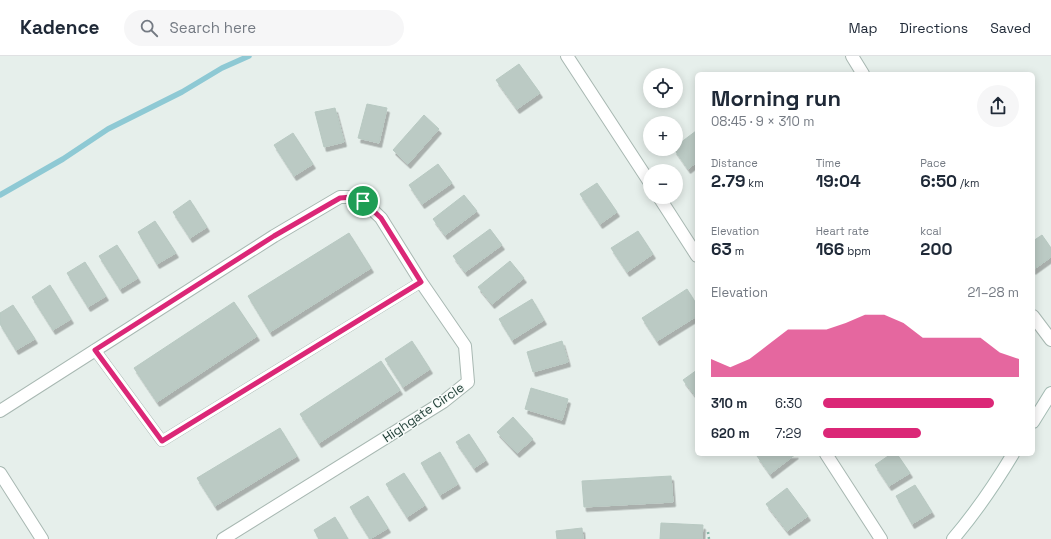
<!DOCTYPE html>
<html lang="en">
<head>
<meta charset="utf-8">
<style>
	body { margin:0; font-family:"Space Grotesk",sans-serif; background:#f6f6f7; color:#1f2937; height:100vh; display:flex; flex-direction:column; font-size:15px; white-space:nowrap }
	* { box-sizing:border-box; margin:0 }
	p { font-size:13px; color:#747a83 }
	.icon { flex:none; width:22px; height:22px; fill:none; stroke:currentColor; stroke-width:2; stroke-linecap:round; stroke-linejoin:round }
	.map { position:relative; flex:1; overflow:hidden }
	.panel { position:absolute; left:695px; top:16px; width:340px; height:384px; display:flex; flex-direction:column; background:#fff; border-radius:6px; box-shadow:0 2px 10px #0003 }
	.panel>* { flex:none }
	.tools { position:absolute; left:643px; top:12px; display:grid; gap:8px }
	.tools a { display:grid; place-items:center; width:40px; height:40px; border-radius:50%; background:#fff; box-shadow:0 2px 10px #0003; font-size:20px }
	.pin { position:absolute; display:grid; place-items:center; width:34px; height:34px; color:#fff; margin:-17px; border:2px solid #fff; border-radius:50%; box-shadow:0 1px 4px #0007 }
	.round { display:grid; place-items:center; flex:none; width:42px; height:42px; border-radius:21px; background:#f6f6f7 }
	.overview { display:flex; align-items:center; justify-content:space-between; height:68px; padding:0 16px }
	h1 { font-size:22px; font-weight:700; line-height:30px }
	.metrics { display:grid; grid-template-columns:repeat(3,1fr); gap:6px; height:68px; padding:4px 16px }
	.metrics div { display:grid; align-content:center }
	.metrics b { font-size:17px; font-weight:700 }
	.metrics small { font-size:11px; font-weight:400 }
	.metrics p { font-size:11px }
	.chart { height:112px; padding:8px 16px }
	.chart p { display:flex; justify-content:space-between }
	.chart svg { width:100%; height:72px; margin-top:4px; fill:#db2777; opacity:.7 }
	ul { padding:0 16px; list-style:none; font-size:13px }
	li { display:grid; grid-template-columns:64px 48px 1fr; align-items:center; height:30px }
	li i { height:10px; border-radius:5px; background:#db2777 }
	header { display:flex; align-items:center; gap:24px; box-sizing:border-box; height:56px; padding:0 20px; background:#fff; border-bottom:1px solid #e0e1e3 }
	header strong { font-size:19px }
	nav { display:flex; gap:22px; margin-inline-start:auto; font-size:14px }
	.search { width:280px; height:36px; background:#f6f6f7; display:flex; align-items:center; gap:10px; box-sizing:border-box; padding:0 14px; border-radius:22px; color:#747a83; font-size:15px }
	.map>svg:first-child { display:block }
</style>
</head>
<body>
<header>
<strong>Kadence</strong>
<div class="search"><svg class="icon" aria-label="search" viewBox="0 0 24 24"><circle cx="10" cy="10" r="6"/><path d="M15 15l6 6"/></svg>Search here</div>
<nav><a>Map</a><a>Directions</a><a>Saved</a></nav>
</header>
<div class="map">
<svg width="1051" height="483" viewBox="0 0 1051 483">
	<defs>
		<filter id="shadow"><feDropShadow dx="2.5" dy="4.5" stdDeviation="0" flood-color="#0004"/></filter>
	</defs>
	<rect width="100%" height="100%" fill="#e6efeb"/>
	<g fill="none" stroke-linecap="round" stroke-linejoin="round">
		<path stroke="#8ec9d4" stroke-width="5.5" d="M0,139L63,103L108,73L182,36L222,12L249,0"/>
	</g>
	<g fill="#bbcac4" stroke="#b8c9c2" filter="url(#shadow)">
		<path d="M519,8L540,37L517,53L496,24Z"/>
		<path d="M367,48L387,52L379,87L358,82Z"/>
		<path d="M335,52L344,86L324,91L315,56Z"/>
		<path d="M424,59L439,73L408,108L393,94Z"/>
		<path d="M696,75L697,77V106L688,113L674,93H676V90Z"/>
		<path d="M293,77L313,108L294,120L274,89Z"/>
		<path d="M438,108L452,127L422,148L409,129Z"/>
		<path d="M597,127L617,156L600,168L580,138Z"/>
		<path d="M464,139L477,155L445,179L433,163Z"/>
		<path d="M190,144L207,171L190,182L173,156Z"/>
		<path d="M155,165L176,197L157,208L138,176Z"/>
		<path d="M490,173L502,189L465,216L453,200Z"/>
		<path d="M638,175L653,198L627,216L611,192Z"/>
		<path d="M349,177L371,212L270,276L248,240Z"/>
		<path d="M1042,179L1051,192V201L1033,214V185Z"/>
		<path d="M117,189L138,222L120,233L99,200Z"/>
		<path d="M510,205L524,222L492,248L478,231Z"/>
		<path d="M85,206L106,240L88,251L67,217Z"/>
		<path d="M50,229L71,263L53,274L32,241Z"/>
		<path d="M687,233L697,249V260L657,285L642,262Z"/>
		<path d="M532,243L544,264L512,284L499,263Z"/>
		<path d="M234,246L257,280L157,346L134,312Z"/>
		<path d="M13,249L35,283L16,294L0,268V257Z"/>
		<path d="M412,285L430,313L403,331L385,303Z"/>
		<path d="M562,285L568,306L533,316L527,296Z"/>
		<path d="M381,305L400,334L319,387L300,358Z"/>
		<path d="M697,314V342L683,324Z"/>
		<path d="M531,332L568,343L562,364L525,353Z"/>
		<path d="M513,361L533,383L517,397L497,376Z"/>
		<path d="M280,372L297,400L215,450L197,422Z"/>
		<path d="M469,378L486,404L474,412L456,386Z"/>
		<path d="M440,396L458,428L440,439L421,407Z"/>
		<path d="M760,398H796L770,418L757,400Z"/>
		<path d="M891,398H897L910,417L889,430L875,409Z"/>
		<path d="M404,417L425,449L407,461L386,428Z"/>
		<path d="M671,420L673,446L584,451L582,425Z"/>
		<path d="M915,429L932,456L912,468L896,440Z"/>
		<path d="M787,432L808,460L787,475L766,448Z"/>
		<path d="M368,440L388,472L370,483L350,451Z"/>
		<path d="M335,461L348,483H319L314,474Z"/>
		<path d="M661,467L703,469L702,483H660Z"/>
		<path d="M582,472L583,483H557L556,475Z"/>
	</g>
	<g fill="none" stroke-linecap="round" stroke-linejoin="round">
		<g stroke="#a8b8b2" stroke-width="12">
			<path id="lane" d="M95,294L162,385L421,226"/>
		</g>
		<g stroke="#a8b8b2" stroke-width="14">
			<g id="street">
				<path d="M567,0L650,127"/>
				<path d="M852,0L863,18"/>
				<path d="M659,141L697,200"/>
				<path d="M1033,260L1051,284"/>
				<path d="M0,355L274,180L340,141H352L363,145L381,162L421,226L465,290L468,326L443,346L223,483"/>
				<path d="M826,398L881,483"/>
				<path d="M0,417L42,483"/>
			</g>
		</g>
		<g stroke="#a4bbb3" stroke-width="14">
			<g id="secondary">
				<path d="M1033,366L1051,337"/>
				<path d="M953,483C976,456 995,428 1013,398"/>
			</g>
		</g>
		<path stroke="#86b3a5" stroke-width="2.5" stroke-dasharray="2 3" stroke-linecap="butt" d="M708,476L709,483"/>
		<use href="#lane" stroke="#fff" stroke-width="11"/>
		<use href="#street" stroke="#fff" stroke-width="12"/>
		<use href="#secondary" stroke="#fff" stroke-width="12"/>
	</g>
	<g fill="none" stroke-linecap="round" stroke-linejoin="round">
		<g stroke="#fff" stroke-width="8">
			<path id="route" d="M352,141L363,145L381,162L421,226L162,385L95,294L274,180L340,142Z"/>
		</g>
		<use href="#route" stroke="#db2777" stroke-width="5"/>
	</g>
	<g text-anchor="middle" stroke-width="3" stroke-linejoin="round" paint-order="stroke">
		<g font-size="13" fill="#24423a" stroke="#f7fbf9">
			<text transform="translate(423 356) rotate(-34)" y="5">Highgate Circle</text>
		</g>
	</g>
</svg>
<div class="tools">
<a><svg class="icon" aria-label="locate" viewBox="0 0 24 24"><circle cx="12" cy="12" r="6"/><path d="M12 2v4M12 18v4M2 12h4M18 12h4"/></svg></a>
<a>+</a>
<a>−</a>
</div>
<div class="pin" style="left:363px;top:145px;background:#1e9e55"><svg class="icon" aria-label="arrive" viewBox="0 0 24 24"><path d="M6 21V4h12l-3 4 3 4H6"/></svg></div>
<section class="panel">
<div class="overview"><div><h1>Morning run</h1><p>08:45 · 9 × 310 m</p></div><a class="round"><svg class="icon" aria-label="share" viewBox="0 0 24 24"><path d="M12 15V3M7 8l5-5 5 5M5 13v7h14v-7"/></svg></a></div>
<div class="metrics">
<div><p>Distance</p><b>2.79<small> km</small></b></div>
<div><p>Time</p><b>19:04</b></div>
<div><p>Pace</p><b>6:50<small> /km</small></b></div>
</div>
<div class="metrics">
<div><p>Elevation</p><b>63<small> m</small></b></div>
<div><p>Heart rate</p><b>166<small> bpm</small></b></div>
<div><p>kcal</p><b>200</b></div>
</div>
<div class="chart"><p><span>Elevation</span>21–28 m</p>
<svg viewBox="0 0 160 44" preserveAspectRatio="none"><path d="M0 44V33L10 38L20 33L30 24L40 15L50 15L60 15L70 11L80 6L90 6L100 11L110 20L120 20L130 20L140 20L150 29L160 33V44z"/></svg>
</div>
<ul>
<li><b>310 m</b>6:30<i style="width:87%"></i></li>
<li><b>620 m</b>7:29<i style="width:50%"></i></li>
</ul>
</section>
</div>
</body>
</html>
